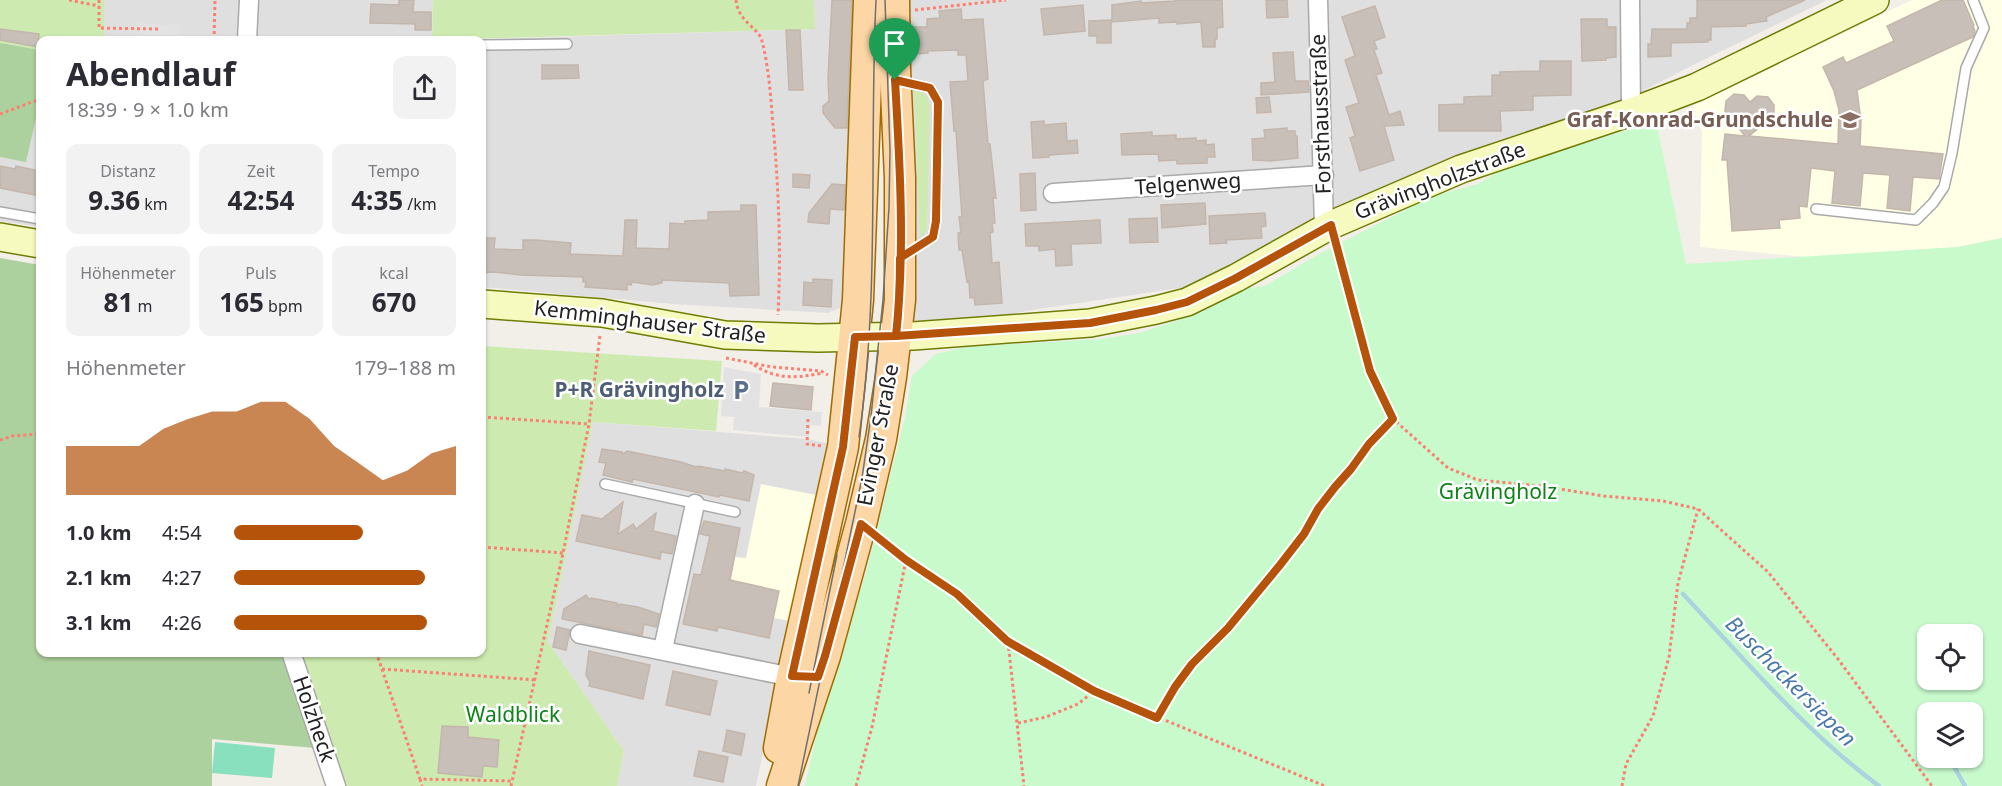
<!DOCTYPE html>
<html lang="de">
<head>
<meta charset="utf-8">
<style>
	body { margin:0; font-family:"Noto Sans",sans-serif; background:#f2f2f3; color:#2b2b33; height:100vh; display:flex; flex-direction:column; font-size:22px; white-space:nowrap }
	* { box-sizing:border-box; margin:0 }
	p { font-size:20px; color:#7c7c81 }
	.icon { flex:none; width:33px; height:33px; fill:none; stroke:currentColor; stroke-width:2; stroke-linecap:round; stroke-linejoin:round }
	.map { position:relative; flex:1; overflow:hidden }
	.details { position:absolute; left:36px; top:36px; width:450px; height:621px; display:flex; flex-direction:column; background:#fff; border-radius:12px; box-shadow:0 2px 4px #0004 }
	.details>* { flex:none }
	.tools { position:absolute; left:1917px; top:624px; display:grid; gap:12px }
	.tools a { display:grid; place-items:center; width:66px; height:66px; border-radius:12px; background:#fff; box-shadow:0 2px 4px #0004; font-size:30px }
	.pin { position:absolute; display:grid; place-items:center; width:51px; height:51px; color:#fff; margin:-62px -26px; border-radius:50% 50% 50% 0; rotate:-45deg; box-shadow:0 0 6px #0007 }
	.pin .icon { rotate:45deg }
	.round { display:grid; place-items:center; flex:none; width:63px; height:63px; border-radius:12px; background:#f2f2f3 }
	.headline { display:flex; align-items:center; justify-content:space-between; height:102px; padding:0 30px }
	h1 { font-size:33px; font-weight:700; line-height:45px }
	.stats { display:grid; grid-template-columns:repeat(3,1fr); gap:9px; height:102px; padding:6px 30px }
	.stats div { display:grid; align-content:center; border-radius:12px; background:#f2f2f3; text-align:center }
	.stats b { font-size:26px; font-weight:700 }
	.stats small { font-size:16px; font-weight:400 }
	.stats p { font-size:16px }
	.chart { height:168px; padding:12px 30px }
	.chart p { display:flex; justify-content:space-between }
	.chart svg { width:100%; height:108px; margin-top:6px; fill:#b45309; opacity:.7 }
	ul { padding:0 30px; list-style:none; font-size:20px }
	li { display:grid; grid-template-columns:96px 72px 1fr; align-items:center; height:45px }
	li i { height:15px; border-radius:8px; background:#b45309 }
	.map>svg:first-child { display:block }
</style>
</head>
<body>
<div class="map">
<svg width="2002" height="786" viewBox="0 0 2002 786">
	<rect width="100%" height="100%" fill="#f2efe9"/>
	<g fill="#e0dfdf">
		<path d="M0,0H433L432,40H40V227L0,221Z"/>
		<path d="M814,0H869L858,300L828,313L673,304L482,287V40H459L815,29Z"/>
		<path d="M894,0H1827L1695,64L1606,110L1186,287L1026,311L913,336Z"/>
		<path d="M593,422L807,439L843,447L779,676L756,786H617L624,751L548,642Z"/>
	</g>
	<g fill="#ffffe5">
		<path d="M1912,0H2002V238L1958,247L1806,257L1700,247L1702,131L1693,110L1694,105Z"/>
		<path d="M761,484L816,495L789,621L774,618L769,638L718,627L735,557L746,558Z"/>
	</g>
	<g fill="#cdebb0">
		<path d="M0,0H104V40H40V50L0,43Z"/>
		<path d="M433,0H814L815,29L432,40Z"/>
		<path d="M914,88C924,92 928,96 930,106L927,230L920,238Z"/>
		<path d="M482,346L722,361L716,431L593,422L548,642L624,751L617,786H346L302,653L482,652Z"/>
	</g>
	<g fill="#add19e">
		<path d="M0,43L40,50V100L26,162L0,157Z"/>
		<path d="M0,258L40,265V652L282,653L315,748L212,739V786H0Z"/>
	</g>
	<path fill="#c8facc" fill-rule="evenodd" d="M1656,121L1686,264L1958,247L2002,238V786H805L823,705L835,663L866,573L905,417L912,376L936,354L965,347L1100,339L1139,333L1198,314L1248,288L1265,286L1319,254L1433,196L1478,184L1501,170ZM1928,634H1972V680H1928ZM1928,712H1972V758H1928Z"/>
	<path fill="#88e0be" d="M215,742L275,748L272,778L212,773Z"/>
	<g fill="#e2e2e2">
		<path d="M136,23L165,25L179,23L181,40H138Z"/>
		<path d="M724,367L761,374L759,407L822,412L821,426L810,425L809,437L733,430L734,417L721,416Z"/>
	</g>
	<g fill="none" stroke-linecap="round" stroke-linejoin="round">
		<g stroke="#aad3df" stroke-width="4.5">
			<path d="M1683,594C1745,660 1806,732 1879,786"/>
			<path d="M1952,763L1965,786"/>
		</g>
	</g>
	<g fill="#c7bfb8" stroke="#c4b6ab" stroke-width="1.5">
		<path d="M399,0H414L413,12H431V30H415V24L370,23L371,4L399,5Z"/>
		<path d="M832,0H852L847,128H835L823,113V106L829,101L828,78Z"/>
		<path d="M1175,0H1222L1223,27L1217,28V39H1215V47H1203L1201,22L1177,24V22L1159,23V18L1112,22V5L1141,1V3L1175,1Z"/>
		<path d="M1266,0H1287L1288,17L1267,18Z"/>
		<path d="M1697,0H1805L1766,17L1767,21L1746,24V26L1711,27V40H1708V42L1671,43V56L1648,57V44H1651L1652,29H1687V23H1690V18H1697Z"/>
		<path d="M1942,0H1963L1974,25L1973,26L1975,31L1973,37L1857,90L1861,121L1860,146L1943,154L1939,179L1913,177L1910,211L1887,208L1890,175L1863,173L1860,206L1832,203L1835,171L1811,168L1807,207L1799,206L1800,218L1779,220L1780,228L1732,231L1727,160H1722L1725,134L1745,136L1725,111L1726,101L1734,94L1744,95L1750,102L1757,96L1768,97L1774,105V116L1749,136L1838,144L1839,110L1834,91L1823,67L1843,57L1846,63L1894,41L1887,26Z"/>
		<path d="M1083,5L1085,31L1044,35L1041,9Z"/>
		<path d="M1375,6L1385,37L1374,41L1377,49L1374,50L1382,73L1376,75L1389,115L1400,111L1404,125L1384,126L1394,160L1360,171L1350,138L1355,136L1346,107L1359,103L1345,60L1355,56L1342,17Z"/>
		<path d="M961,9L962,20L983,19L988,79L983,81L988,144H990L996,198H993L995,223H992L993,232L990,233L992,263L999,262L1002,303L975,305L974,297L970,298L969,281L967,282L962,250H959L958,233H961L959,217H962L957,147L956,131H954L950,82L968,81L966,55H958V50L928,51V53L913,54L912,27H927V19L940,18L939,11Z"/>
		<path d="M1581,19H1607V27H1616V57L1606,58V60L1582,61Z"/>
		<path d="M1111,20V43H1097V36H1089V21Z"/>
		<path d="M0,29L39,34L38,47L0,40Z"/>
		<path d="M786,30H800L803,90H789Z"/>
		<path d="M1293,52L1295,81H1308L1309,92L1261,95V83L1275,82L1273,53Z"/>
		<path d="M1540,61H1571V95L1533,96V110L1500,111L1501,131H1439V105L1464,104V97L1492,96V75H1500V72L1540,71Z"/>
		<path d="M542,65H578L579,78L542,79Z"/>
		<path d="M1269,97L1271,112L1257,113L1256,98Z"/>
		<path d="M1044,121V125L1066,123L1067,141L1077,140L1078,153L1049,155V157L1033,158L1031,122Z"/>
		<path d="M1287,128V131H1295V136H1297L1298,158L1271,161L1253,160L1252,139L1265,138L1264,130Z"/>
		<path d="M1152,132V136L1176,135V139L1196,138V141L1206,140V145L1214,144L1215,157H1207V163L1177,164V160L1159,161L1158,154L1122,155L1121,134Z"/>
		<path d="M0,166L15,169L16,166L40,171V196L0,188Z"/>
		<path d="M1035,173L1036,210L1021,211L1020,174Z"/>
		<path d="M793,174L810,175L809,188L793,187Z"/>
		<path d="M832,184L845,185L844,210L830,209L829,224L808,222L809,213Z"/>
		<path d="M1205,203L1206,224L1162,228L1161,205Z"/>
		<path d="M741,205H756L759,295L730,296L729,283L662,280V283L653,285L632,282L631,285L627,284V290L585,287L586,282H583V277L521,275L494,272L482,273V238H495L494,249L523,250V240H536L571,243L570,254L623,256L625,220H637L636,248L669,249L670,223L685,224V221L708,220V212L741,211Z"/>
		<path d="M1265,213L1266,226L1261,227L1262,238L1226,240L1227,243L1210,244L1209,216Z"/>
		<path d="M1157,218L1158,242L1130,243L1129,219Z"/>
		<path d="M1100,220L1101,243L1071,244L1072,265L1056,266L1055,249L1039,251V246H1026L1025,224Z"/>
		<path d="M813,279L832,280L831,307L803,305L804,282L813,283Z"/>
		<path d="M773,383L813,387L811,410L770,406Z"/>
		<path d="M602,449L622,452L623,454L627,451L681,462L696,467L698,466L725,471V469L742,473L744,471L754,475L749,501L720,495L719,497L633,479L632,482L603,475L606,463L599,462Z"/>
		<path d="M623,502L618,534L633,524L636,529L656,513L653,531L676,536L672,554L661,552L660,559L576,541L582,515L602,519Z"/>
		<path d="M704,521L740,528L730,580L779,591L769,638L718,627L717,631L683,624L694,574L701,575L710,536L700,534Z"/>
		<path d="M586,595L589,600L591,598L617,603L618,606L620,604L638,607L659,614L656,627L644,624L642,635L562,619L564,609Z"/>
		<path d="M557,627L570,630L566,650L553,647Z"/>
		<path d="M589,651L650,665L643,699L589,686L590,682L586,675Z"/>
		<path d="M673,671L717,681L710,715L666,705Z"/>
		<path d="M442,726L468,727V737L499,740L497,767L483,766L482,777L438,773Z"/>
		<path d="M727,730L745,734L741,755L723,751Z"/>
		<path d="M699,751L728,757L723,782L694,776Z"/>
	</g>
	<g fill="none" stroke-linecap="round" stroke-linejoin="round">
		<g stroke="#a9a9a9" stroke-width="12">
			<g id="lane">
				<path d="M482,45L567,44"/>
				<path d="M899,81L930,88L938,102L936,221L933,237L904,255"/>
				<path d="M1816,209L1916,220L1933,203L1944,187L1952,153L1966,68L1984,28L1973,0"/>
				<path d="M0,212L40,219"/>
				<path d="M605,484L735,512"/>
			</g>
		</g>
		<g stroke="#a9a9a9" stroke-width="21">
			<g id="street">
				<path d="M1318,0L1324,228"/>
				<path d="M1630,0L1631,112"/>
				<path d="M247,40L249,0"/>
				<path d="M1053,193L1324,175"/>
				<path d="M580,634L792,677"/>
				<path d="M663,649L695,504"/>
				<path d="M291,652L336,786"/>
			</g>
		</g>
		<g stroke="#707d05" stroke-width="30">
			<g id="secondary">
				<path d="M0,237L40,244"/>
				<path d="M482,304L602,313L725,335L818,338L913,336L1090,323L1156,310L1187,302L1236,278L1331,225L1461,169L1631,112L1697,87L1875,0"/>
			</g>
		</g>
		<g stroke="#a06b00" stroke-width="33">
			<g id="primary">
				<path d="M779,748L792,677L843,447L858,300L869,0"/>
				<path d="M782,786L825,656L861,524L881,439L891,377L900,300V178L895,69L894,0"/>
			</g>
		</g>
		<g stroke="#fa8072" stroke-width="3" stroke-dasharray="3 3" stroke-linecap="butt">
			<path d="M69,0L99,6"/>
			<path d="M99,0V28L158,29"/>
			<path d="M736,0C738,22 759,28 762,41C770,72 771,105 774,136C779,196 781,255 778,315"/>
			<path d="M915,10L1006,0"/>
			<path d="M214,40L215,0"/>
			<path d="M0,114L40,99"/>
			<path d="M1337,247L1370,371L1393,419L1448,468L1478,480L1541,486L1604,496L1663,501L1698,509L1768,572L1838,659L1932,786"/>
			<path d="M726,358L772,367L821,371L828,375"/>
			<path d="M754,365C777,380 797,378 823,373"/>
			<path d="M482,417L589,424"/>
			<path d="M808,419L807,444L822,446"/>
			<path d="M0,440L12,436L40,434"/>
			<path d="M880,538L906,560L957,594L1007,641L1094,691L1325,786"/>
			<path d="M482,547L563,553"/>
			<path d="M1008,642L1024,786"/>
			<path d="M376,652L420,779L512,781"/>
			<path d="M382,669L536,680"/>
			<path d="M1157,718L1175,687L1192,664L1228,628L1279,565L1304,534L1318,509L1335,487L1351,469L1369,444L1393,419"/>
			<path d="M1018,723L1046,717L1078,704L1094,691"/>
			<path d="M420,779L422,786"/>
			<path d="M511,786L563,553L589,424L600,335"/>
			<path d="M856,786L872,727L906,560"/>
			<path d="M1622,786L1626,764L1653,716L1669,657L1678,583L1698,509"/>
		</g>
		<use href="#lane" stroke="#fff" stroke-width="9"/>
		<use href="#street" stroke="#fff" stroke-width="18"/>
		<use href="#secondary" stroke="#f7fabf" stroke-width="27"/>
		<use href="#primary" stroke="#fcd6a4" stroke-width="30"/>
		<g stroke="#707070" stroke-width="1.5">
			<path d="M859,437C880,292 869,146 876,0"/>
			<path d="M809,693L837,555"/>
			<path d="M798,786L862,478L871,416L883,300L889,207L890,151L885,0"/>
		</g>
	</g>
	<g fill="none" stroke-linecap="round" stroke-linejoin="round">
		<g stroke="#fff" stroke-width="12">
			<path id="route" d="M895,80C900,165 905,251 896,336L855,337L843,447L792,676L818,677L825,656L861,524L906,560L957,594L1007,641L1094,691L1157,718L1175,687L1192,664L1228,628L1280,565L1304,534L1318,509L1335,487L1351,469L1369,444L1393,419L1370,371L1331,225L1236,278L1187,302L1156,310L1090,323L896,336C899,310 900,284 900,258L933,237L936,221L938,102L930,88L895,80"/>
		</g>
		<use href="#route" stroke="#b45309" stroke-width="8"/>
	</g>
	<defs>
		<g id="school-bare" transform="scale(1.62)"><path d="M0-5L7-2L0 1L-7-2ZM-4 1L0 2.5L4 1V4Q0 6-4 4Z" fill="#8d6e63" stroke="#fff" stroke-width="2.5" paint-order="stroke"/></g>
		<g id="parking-bare" transform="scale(1.62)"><path d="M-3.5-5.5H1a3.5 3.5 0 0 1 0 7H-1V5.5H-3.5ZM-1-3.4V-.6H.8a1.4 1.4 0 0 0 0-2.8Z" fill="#5c6f8a" stroke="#fff" stroke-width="2.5" paint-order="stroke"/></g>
	</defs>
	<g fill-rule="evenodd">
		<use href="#school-bare" x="1850" y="120"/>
		<use href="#parking-bare" x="741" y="390"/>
	</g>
	<g text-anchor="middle" stroke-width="5" stroke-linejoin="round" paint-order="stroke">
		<g font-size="21" fill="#222" stroke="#fff">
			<text transform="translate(1321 114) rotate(-92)" y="7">Forsthausstraße</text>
			<text transform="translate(1440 181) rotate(-21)" y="7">Grävingholzstraße</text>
			<text transform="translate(1188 184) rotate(-4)" y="7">Telgenweg</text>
			<text transform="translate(650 322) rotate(7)" y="7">Kemminghauser Straße</text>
			<text transform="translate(878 435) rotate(-79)" y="7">Evinger Straße</text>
			<text transform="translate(314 719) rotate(71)" y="7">Holzheck</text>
		</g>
		<g font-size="21" font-weight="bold" fill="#785e54" stroke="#fff" text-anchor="end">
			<text x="1833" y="127">Graf-Konrad-Grundschule</text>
		</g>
		<g font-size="21" font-weight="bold" fill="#4e5e75" stroke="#fff" text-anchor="end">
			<text x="724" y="397">P+R Grävingholz</text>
		</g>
		<g font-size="21" fill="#0c8416" stroke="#fff">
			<text x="1498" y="499">Grävingholz</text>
			<text x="513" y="722">Waldblick</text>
		</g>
		<g font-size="22" font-style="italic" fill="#4a7aab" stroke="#fff">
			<text transform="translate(1791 681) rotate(45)" y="8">Buschackersiepen</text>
		</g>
	</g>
</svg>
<div class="tools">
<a><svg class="icon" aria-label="locate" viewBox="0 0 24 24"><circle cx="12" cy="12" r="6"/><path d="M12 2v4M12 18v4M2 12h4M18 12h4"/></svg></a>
<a><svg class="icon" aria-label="layers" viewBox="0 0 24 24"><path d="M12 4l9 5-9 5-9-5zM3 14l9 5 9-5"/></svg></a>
</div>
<div class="pin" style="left:895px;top:80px;background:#1e9e55"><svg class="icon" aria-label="arrive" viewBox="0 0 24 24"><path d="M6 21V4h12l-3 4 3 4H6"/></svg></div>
<section class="details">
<div class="headline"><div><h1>Abendlauf</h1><p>18:39 · 9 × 1.0 km</p></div><a class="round"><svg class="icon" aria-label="share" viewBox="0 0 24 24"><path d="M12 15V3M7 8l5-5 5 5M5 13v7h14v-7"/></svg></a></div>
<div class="stats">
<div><p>Distanz</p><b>9.36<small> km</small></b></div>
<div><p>Zeit</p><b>42:54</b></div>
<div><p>Tempo</p><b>4:35<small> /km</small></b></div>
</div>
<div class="stats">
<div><p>Höhenmeter</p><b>81<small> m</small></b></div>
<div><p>Puls</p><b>165<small> bpm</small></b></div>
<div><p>kcal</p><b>670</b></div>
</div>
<div class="chart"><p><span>Höhenmeter</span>179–188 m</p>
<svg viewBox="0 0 160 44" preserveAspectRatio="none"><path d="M0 44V24L10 24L20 24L30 24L40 17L50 13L60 10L70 10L80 6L90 6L100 13L110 24L120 31L130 38L140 34L150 27L160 24V44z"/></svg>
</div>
<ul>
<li><b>1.0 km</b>4:54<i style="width:58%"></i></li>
<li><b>2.1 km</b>4:27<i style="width:86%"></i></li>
<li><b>3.1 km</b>4:26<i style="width:87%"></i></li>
</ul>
</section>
</div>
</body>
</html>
